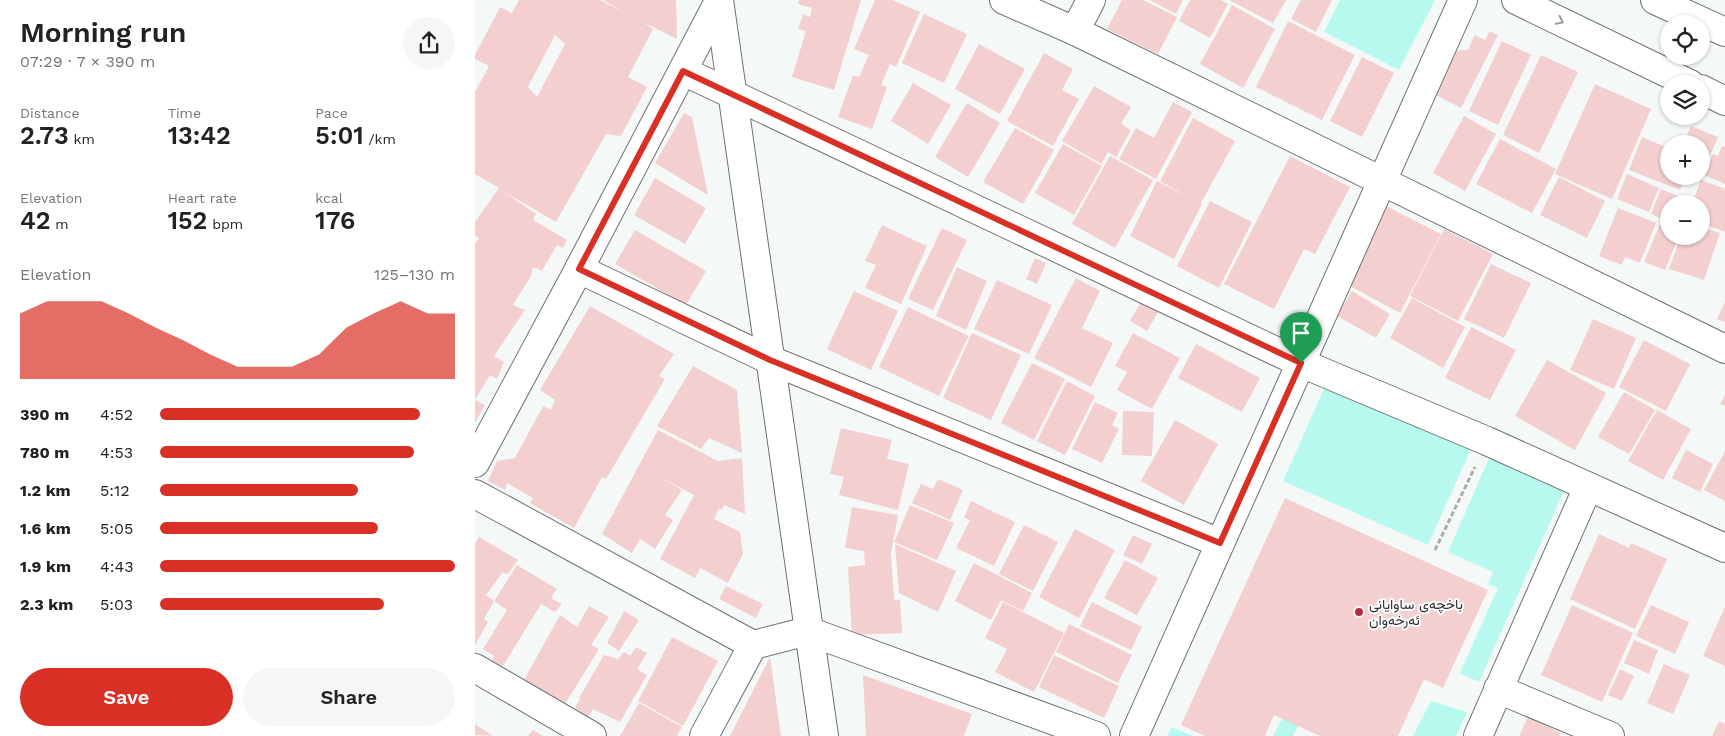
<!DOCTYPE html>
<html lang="en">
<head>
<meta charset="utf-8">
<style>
	body { margin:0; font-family:"Work Sans",Vazirmatn,sans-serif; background:#f6f6f6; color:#222; height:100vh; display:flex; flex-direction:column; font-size:19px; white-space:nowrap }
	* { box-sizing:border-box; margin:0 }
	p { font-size:16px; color:#767676 }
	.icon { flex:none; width:28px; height:28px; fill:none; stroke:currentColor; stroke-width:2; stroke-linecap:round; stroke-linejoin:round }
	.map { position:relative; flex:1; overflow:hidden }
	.side { display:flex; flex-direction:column; background:#fff; width:475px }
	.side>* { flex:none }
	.fabs { position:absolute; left:1185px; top:15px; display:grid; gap:10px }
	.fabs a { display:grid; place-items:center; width:50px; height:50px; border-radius:50%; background:#fff; box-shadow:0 1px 4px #0004; font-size:25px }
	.pin { position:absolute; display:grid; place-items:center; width:42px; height:42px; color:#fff; margin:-51px -21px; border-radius:50% 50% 50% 0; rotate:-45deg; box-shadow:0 0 5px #0007 }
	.pin .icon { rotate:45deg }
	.round { display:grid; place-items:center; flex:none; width:52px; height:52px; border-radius:26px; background:#f6f6f6 }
	.head { display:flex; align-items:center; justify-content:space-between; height:85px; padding:0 20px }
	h1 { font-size:28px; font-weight:600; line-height:38px }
	.stats { display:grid; grid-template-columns:repeat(3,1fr); gap:8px; height:85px; padding:5px 20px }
	.stats div { display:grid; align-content:center }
	.stats b { font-size:25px; font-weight:600 }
	.stats small { font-size:14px; font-weight:400 }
	.stats p { font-size:14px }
	.chart { height:140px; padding:10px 20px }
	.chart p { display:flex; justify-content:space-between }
	.chart svg { width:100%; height:90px; margin-top:5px; fill:#d93025; opacity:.7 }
	.button { display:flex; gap:10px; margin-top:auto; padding:10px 20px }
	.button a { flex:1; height:58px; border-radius:30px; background:#d93025; color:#fff; font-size:20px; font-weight:600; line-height:58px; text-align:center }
	.button a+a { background:#f6f6f6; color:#222 }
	ul { padding:0 20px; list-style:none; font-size:16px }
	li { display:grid; grid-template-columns:80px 60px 1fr; align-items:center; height:38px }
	li i { height:12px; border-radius:6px; background:#d93025 }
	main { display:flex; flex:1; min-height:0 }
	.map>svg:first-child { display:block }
</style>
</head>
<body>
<main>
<section class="side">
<div class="head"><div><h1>Morning run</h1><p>07:29 · 7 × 390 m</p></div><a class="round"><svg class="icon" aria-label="share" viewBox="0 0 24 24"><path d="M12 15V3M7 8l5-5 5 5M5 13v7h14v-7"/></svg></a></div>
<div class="stats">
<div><p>Distance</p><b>2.73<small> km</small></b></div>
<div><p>Time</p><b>13:42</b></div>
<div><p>Pace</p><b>5:01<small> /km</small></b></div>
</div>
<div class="stats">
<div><p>Elevation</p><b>42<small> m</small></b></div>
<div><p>Heart rate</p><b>152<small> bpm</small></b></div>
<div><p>kcal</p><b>176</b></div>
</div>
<div class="chart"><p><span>Elevation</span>125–130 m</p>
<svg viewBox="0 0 160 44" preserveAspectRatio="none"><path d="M0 44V12L10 6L20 6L30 6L40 12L50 19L60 25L70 32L80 38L90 38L100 38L110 32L120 19L130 12L140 6L150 12L160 12V44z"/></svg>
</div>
<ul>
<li><b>390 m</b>4:52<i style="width:88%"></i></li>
<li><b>780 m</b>4:53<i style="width:86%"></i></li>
<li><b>1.2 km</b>5:12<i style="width:67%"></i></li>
<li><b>1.6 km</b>5:05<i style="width:74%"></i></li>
<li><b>1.9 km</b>4:43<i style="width:100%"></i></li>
<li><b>2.3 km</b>5:03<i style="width:76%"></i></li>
</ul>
<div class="button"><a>Save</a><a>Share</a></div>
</section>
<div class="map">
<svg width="1250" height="736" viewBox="0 0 1250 736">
	<rect width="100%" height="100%" fill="#f4f9f8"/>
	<g fill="#b7f9ee">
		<path d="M865,0H960L924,70L849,32Z"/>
		<path d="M851,384L996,449L953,545L808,481Z"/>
		<path d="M1015,456L1090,489L1004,682L985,673L1023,588L1013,584L1018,572L973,552Z"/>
		<path d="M820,695L835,700L818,736H798Z"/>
		<path d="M956,701L992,712L981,736H938Z"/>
		<path d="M697,727L718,736H692Z"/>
	</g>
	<g fill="#f4cfcf" fill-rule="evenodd">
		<path d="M44,0H125L150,13L128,0H201L202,39L168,22L178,29L153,77L172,87L146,136L131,134L81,222L28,191L61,214L58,220L92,240L88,248L82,245L67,271L58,267L56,276L38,305L50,310L19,356L29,362L22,379L15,375L0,400V244L4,238L0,236V222L24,188L0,174V92L14,66L0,59V55L25,7L37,13ZM80,35L90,44L62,97L53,87Z"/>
		<path d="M324,0H386L359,90L317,77L331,31L323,29L328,14L335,17L337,8L323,4Z"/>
		<path d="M400,0H417L445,12L421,67L415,64L406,85L412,87L397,129L363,117L378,75L384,77L394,55L379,49Z"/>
		<path d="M647,0H668L702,17L683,54L632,29Z"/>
		<path d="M675,0H708L701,14Z"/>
		<path d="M715,0H746L753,4L735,38L704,21Z"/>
		<path d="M754,0H811L798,23Z"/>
		<path d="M826,0H857L841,32L816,19Z"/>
		<path d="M757,5L800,29L768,88L725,64Z"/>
		<path d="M449,14L492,34L469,83L427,63Z"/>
		<path d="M813,21L880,55L847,120L781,87Z"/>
		<path d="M1015,31L1023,35L986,108L955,92L975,51L993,50L1000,35L1010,40Z"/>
		<path d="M1027,41L1056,55L1023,125L994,111Z"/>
		<path d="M504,44L550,69L525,114L480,89Z"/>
		<path d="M569,53L598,69L587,90L604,99L578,146L532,121Z"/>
		<path d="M1066,55L1103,72L1064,153L1028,135Z"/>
		<path d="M887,57L919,73L887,137L855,121Z"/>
		<path d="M438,83L476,105L453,144L416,121Z"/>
		<path d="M1120,84L1176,109L1137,199L1080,174Z"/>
		<path d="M619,86L656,107L646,124L656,130L641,157L633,152L626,164L587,141Z"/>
		<path d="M698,102L717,112L681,179L644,159L661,128L679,138Z"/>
		<path d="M492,103L525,123L493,177L460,157Z"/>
		<path d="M209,113L217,117L233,195L180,163Z"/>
		<path d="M989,116L1021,134L990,191L958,173Z"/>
		<path d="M718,118L760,141L726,203L727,204L699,259L655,236L682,181L713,197L685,181Z"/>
		<path d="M1216,126L1243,137L1234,158L1226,155V144H1208Z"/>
		<path d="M540,128L579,150L548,204L508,182Z"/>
		<path d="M1167,137L1193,148L1190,157L1194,158V176H1211L1205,190L1154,170Z"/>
		<path d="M1025,139L1081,169L1057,213L1001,184Z"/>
		<path d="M588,144L627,166L599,215L560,193Z"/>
		<path d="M1247,146L1250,147V184L1229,175L1238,154L1243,156Z"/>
		<path d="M635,156L678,180L640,248L597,224Z"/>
		<path d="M815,156L875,187L840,254L829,249L799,309L749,284Z"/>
		<path d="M1152,174L1184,188L1174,212L1142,199Z"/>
		<path d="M1084,177L1130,201L1112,238L1065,215Z"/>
		<path d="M180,178L231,208L210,244L159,215Z"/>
		<path d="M1226,180L1250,189V232L1226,223V204H1217Z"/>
		<path d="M1186,189L1215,201L1214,204H1194V222L1176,214Z"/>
		<path d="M735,201L777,222L744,288L702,266Z"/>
		<path d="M911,206L966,234L925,313L871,284Z"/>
		<path d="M1143,208L1181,223L1165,263L1150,257L1147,265L1124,256Z"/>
		<path d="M1185,224L1194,227V236H1204L1190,270L1169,262Z"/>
		<path d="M407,225L452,246L426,304L390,288L401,265L390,261Z"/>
		<path d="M1226,227L1245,233L1229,280L1194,269L1206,236H1226Z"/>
		<path d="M467,228L492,240L458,310L433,299Z"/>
		<path d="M969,229L1018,254L983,321L935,296Z"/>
		<path d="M160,230L231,271L211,305L140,264Z"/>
		<path d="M560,258L571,263L562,284L551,279Z"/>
		<path d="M1016,264L1056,283L1029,338L989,319Z"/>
		<path d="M482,267L512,281L491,330L461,316Z"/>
		<path d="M601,278L625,291L607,328L638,343L616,387L559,358Z"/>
		<path d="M522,280L577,305L554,354L499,329Z"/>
		<path d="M379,291L423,311L396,370L352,349Z"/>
		<path d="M877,291L915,314L901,338L862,316Z"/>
		<path d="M937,298L990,327L968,368L915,338Z"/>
		<path d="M667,300L685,309L672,331L655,321Z"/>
		<path d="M1250,302V322L1242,319Z"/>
		<path d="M115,306L199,354L184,376L190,379L131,479L127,477L99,528L55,503L58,498L32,483L30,490L13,481L22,461L40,458L68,406L76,410L80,400L65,390Z"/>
		<path d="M433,307L494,336L464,396L404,367Z"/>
		<path d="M1118,319L1161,338L1139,389L1095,370Z"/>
		<path d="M996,327L1041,350L1015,400L970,378Z"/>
		<path d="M497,333L546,355L516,420L468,398Z"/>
		<path d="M658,333L705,358L677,409L642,390L652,372L640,366Z"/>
		<path d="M1169,340L1215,364L1191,411L1144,387Z"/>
		<path d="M721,344L785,378L767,412L703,378Z"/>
		<path d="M1072,360L1131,393L1100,450L1040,416Z"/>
		<path d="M557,363L590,379L559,440L526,423Z"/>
		<path d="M218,366L262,390L267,453L234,438L226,449L182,426Z"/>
		<path d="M592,381L620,396L590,455L562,441Z"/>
		<path d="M1149,392L1180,410L1154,454L1123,437Z"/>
		<path d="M1250,395V406L1245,404Z"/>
		<path d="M0,400L10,405L0,423Z"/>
		<path d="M620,402L643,413L637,425L644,429L627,463L597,449Z"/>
		<path d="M1182,410L1216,429L1188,480L1153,461Z"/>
		<path d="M648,411L679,412L677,456L647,455Z"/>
		<path d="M700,420L743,444L709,505L666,481Z"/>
		<path d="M366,428L417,440L412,459L434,464L423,510L364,495L369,477L355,474Z"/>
		<path d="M183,430L243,461L267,458L270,514L249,505L247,510L244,508L239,519L265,532L268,554L253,583L225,568L220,578L185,559L219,495L183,476L207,490L190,515L198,520L180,549L165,539L157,553L127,534Z"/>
		<path d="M1211,450L1238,464L1225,492L1197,478Z"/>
		<path d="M1250,451V501L1229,490Z"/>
		<path d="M463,479L488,490L475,520L437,503L446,484L458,489Z"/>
		<path d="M810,498L1013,590L968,688L949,679L923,736H845L799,715L790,736H730L706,725Z"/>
		<path d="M496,501L540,522L519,566L481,548L495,520L489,518Z"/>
		<path d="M435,505L479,523L462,560L419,542Z"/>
		<path d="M377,507L423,515L416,553L419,600H425L427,633L377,635L373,567L390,565L389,551L370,548Z"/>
		<path d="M549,525L583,542L558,591L524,574Z"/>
		<path d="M600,529L640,550L604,618L564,597Z"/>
		<path d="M1124,534L1154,548L1156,543L1192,559L1160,629L1095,599Z"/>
		<path d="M658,535L677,544L667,564L648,555Z"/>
		<path d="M4,537L43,560L33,574L27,573L11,595L19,601L9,619L13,622L0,645V544Z"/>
		<path d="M420,544L481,571L463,612L424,593Z"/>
		<path d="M650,560L683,578L662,615L629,598Z"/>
		<path d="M499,563L557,593L548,611L526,600L516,620L480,601Z"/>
		<path d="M42,565L82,589L76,598L87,604L80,612L66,604L28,666L17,661L19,656L8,649L32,610L19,601Z"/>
		<path d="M251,586L288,604L281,618L244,599Z"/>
		<path d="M528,602L589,633L559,692L520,672L532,649L510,638Z"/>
		<path d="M617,602L667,627L656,650L605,626Z"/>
		<path d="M1097,605L1158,633L1127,702L1066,675Z"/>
		<path d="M1176,605L1214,622L1200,654L1161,636Z"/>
		<path d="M114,606L134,617L116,645L124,649L90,704L49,680L85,615L102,627Z"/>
		<path d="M1250,607V666L1228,656Z"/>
		<path d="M149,611L164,620L144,651L132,643Z"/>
		<path d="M594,624L657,655L643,683L581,652Z"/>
		<path d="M197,637L243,661L208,726L163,701Z"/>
		<path d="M1159,640L1183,650L1174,674L1149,663Z"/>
		<path d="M161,647L172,653L162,669L172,675L145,722L118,709L113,717L100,708L105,699L104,698L129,655L143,659L149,652L155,656Z"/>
		<path d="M579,655L644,686L629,718L564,687Z"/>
		<path d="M295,657L306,736H255Z"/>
		<path d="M1189,664L1215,675L1198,714L1172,703Z"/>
		<path d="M1145,669L1159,676L1147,701L1133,695Z"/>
		<path d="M388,675L497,714L489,736H391Z"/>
		<path d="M164,703L207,727L202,736H145Z"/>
		<path d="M1053,717L1086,733L1084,736H1044Z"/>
		<path d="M1244,721L1250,724V736H1237Z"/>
		<path d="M0,724L18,736L0,735Z"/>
		<path d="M58,730L68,736H53Z"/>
	</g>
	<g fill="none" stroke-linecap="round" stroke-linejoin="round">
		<g stroke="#6d7171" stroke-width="30">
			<g id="street">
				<path d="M529,0L600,31L1250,349"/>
				<path d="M600,31L616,0"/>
				<path d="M208,71L826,363L1012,441L1250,548"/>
				<path d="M104,269L295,360L745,543"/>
				<path d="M0,463L104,269L244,1"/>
				<path d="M0,494L278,645L333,631L621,736"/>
				<path d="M0,668L117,736"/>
				<path d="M1023,689L1135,736"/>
				<path d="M229,736L278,645"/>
				<path d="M659,736L988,0"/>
				<path d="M1003,736L1113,487"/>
			</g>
		</g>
		<g stroke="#6d7171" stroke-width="30">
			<g id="secondary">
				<path d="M244,0L349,736"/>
				<path d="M1041,0L1215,84"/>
				<path d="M1180,0L1250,32"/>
				<path d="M1226,89L1250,101"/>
			</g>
		</g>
		<path stroke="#a9adac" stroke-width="3" stroke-dasharray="5 2.5" stroke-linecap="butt" d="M960,550L1000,467"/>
		<use href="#street" stroke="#fff" stroke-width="28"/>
		<use href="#secondary" stroke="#fff" stroke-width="28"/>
	</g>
	<defs><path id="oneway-chevron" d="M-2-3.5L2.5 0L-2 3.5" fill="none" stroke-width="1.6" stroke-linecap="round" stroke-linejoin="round" transform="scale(1.25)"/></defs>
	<use stroke="#969897" href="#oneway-chevron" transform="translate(1085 21) rotate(26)"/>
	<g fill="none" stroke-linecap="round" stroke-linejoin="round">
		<g stroke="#fff" stroke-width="10">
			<path id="route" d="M208,71L826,363L745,543L295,360L104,269Z"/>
		</g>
		<use href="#route" stroke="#d93025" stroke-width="6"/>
	</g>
	<circle fill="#ba2942" stroke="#fff" stroke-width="2" cx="884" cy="612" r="5"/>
	<g text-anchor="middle" stroke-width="4" stroke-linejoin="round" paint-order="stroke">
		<g font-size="14" fill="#2e302f" stroke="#fff" text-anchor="start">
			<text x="894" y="609">باخچەی ساوایانی<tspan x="894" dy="16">ئەرخەوان</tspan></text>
		</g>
	</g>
</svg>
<div class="fabs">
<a><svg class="icon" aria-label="locate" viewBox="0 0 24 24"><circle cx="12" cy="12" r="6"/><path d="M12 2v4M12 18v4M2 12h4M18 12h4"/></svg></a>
<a><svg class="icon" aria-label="layers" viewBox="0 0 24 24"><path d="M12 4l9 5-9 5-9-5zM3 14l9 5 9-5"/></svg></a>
<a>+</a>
<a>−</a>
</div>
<div class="pin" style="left:826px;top:363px;background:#1e9e55"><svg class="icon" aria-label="arrive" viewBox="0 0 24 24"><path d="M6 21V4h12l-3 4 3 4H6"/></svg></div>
</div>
</main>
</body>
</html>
